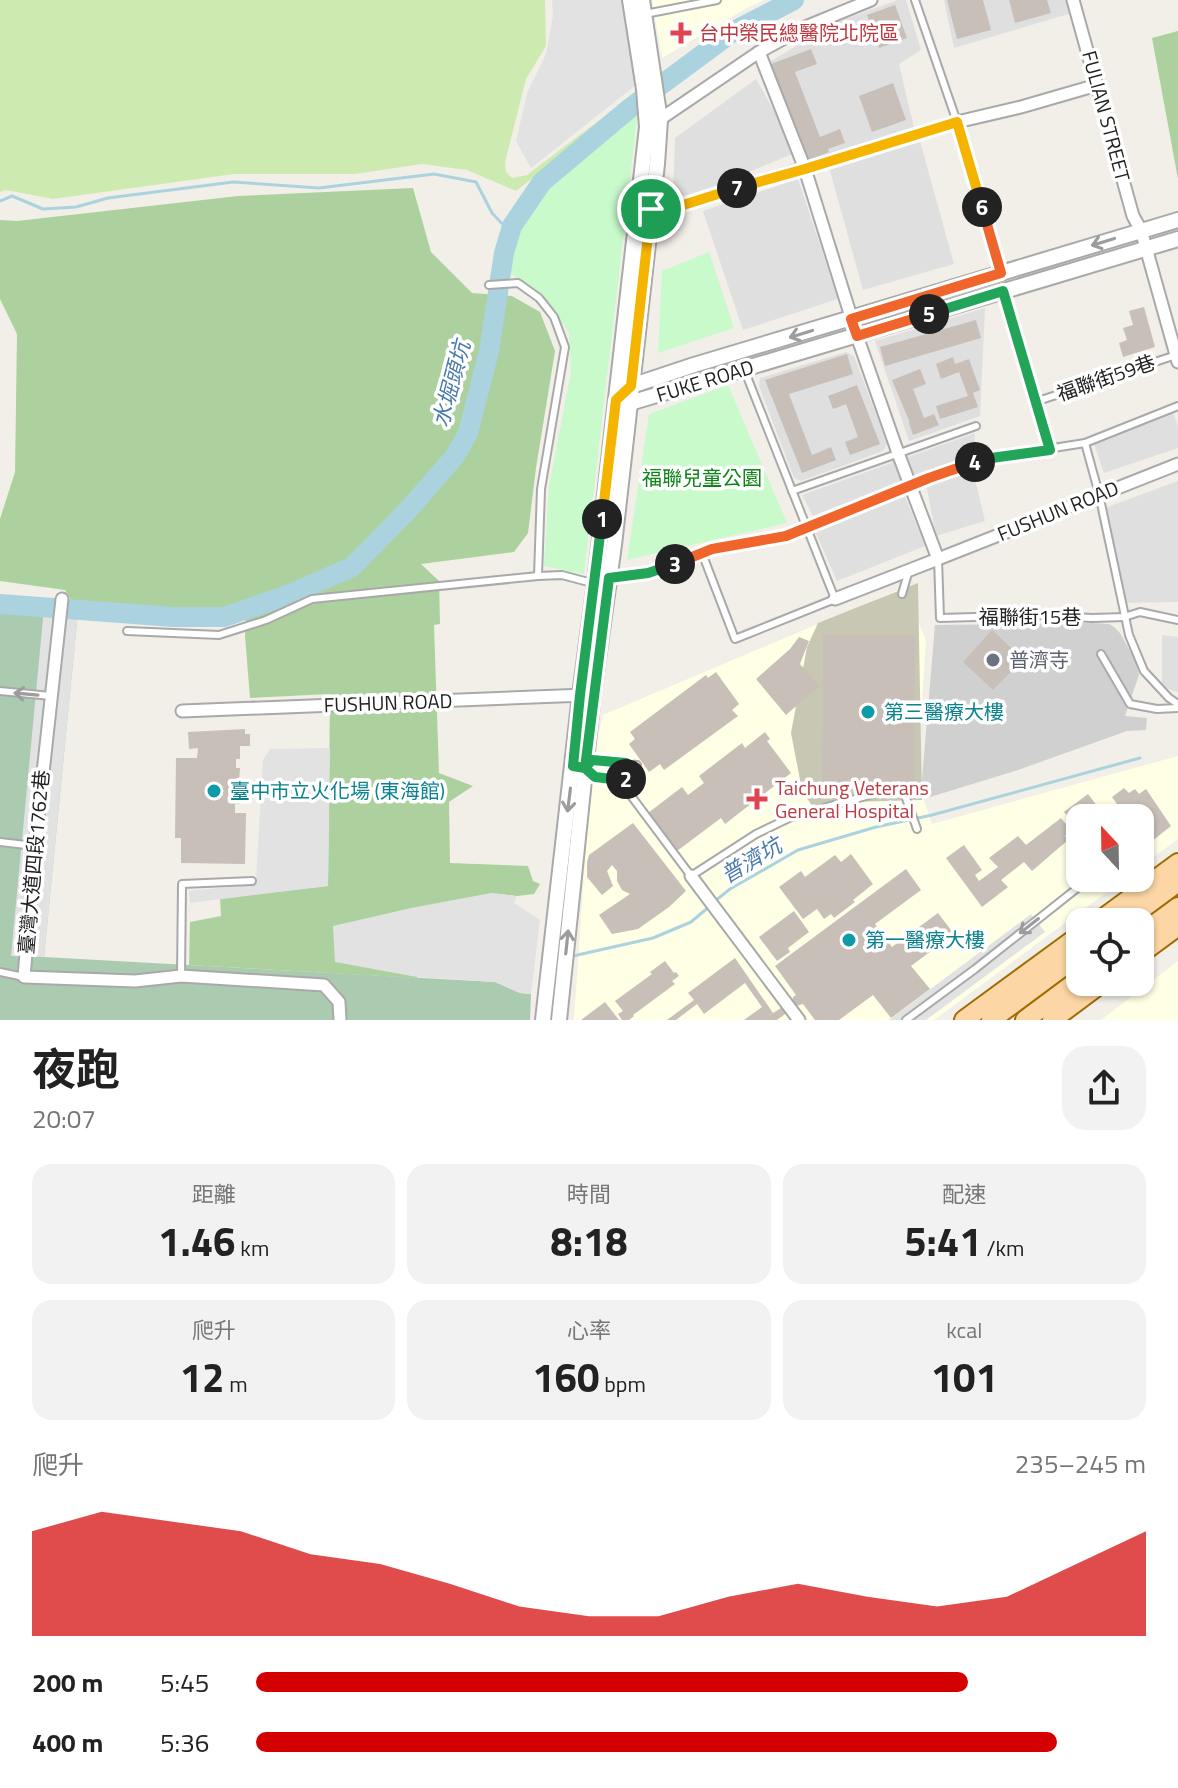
<!DOCTYPE html>
<html lang="zh-TW">
<head>
<meta charset="utf-8">
<style>
	body { margin:0; font-family:"Titillium Web","Noto Sans TC",sans-serif; background:#f2f2f2; color:#222; height:100vh; display:flex; flex-direction:column; font-size:30px; white-space:nowrap }
	* { box-sizing:border-box; margin:0 }
	p { font-size:26px; color:#767676 }
	.icon { flex:none; width:44px; height:44px; fill:none; stroke:currentColor; stroke-width:2; stroke-linecap:round; stroke-linejoin:round }
	.map { position:relative; height:1020px; overflow:hidden }
	.panel { display:flex; flex-direction:column; background:#fff; flex:1 }
	.panel>* { flex:none }
	.needle { width:52px; rotate:338deg }
	.fabs { position:absolute; left:1066px; top:804px; display:grid; gap:16px }
	.fabs a { display:grid; place-items:center; width:88px; height:88px; border-radius:16px; background:#fff; box-shadow:0 2px 6px #0004; font-size:40px }
	.pin { position:absolute; display:grid; place-items:center; width:68px; height:68px; color:#fff; margin:-34px; border:4px solid #fff; border-radius:50%; box-shadow:0 2px 8px #0007 }
	.km { position:absolute; width:40px; height:40px; margin:-20px; border-radius:50%; background:#222; color:#fff; font-size:22px; line-height:40px; text-align:center }
	.round { display:grid; place-items:center; flex:none; width:84px; height:84px; border-radius:24px; background:#f2f2f2 }
	.summary { display:flex; align-items:center; justify-content:space-between; height:136px; padding:0 32px }
	h1 { font-size:44px; font-weight:700; line-height:60px }
	.figures { display:grid; grid-template-columns:repeat(3,1fr); gap:12px; height:136px; padding:8px 32px }
	.figures div { display:grid; align-content:center; border-radius:20px; background:#f2f2f2; text-align:center }
	.figures b { font-size:40px; font-weight:700 }
	.figures small { font-size:22px; font-weight:400 }
	.figures p { font-size:22px }
	.chart { height:224px; padding:16px 32px }
	.chart p { display:flex; justify-content:space-between }
	.chart svg { width:100%; height:144px; margin-top:8px; fill:#d40000; opacity:.7 }
	ul { padding:0 32px; list-style:none; font-size:26px }
	li { display:grid; grid-template-columns:128px 96px 1fr; align-items:center; height:60px }
	li i { height:20px; border-radius:10px; background:#d40000 }
	.map>svg:first-child { display:block }
</style>
</head>
<body>
<div class="map">
<svg width="1178" height="1020" viewBox="0 0 1178 1020">
	<rect width="100%" height="100%" fill="#f2efe9"/>
	<g fill="#e0dfdf">
		<path d="M898,0H906L921,50L899,64L914,128L806,166L766,64L837,22Z"/>
		<path d="M944,0H1068L1072,13L954,48Z"/>
		<path d="M756,79L797,152L713,187L673,199L675,138Z"/>
		<path d="M920,141L954,264L863,290L829,167Z"/>
		<path d="M798,179L838,299L743,330L703,211Z"/>
		<path d="M985,308L980,416L909,441L875,341Z"/>
		<path d="M846,352L854,356L887,444L883,451L801,481L794,478L759,386L760,378Z"/>
		<path d="M1173,412L1178,426V448L1104,473L1093,441Z"/>
		<path d="M975,433L974,454L813,516L802,495Z"/>
		<path d="M972,467L985,521L936,536L926,484Z"/>
		<path d="M1178,481V602L1119,603L1097,511Z"/>
		<path d="M904,494L925,546L837,581L814,529Z"/>
		<path d="M1162,635L1178,637V692L1162,687Z"/>
	</g>
	<g fill="#ffffe5">
		<path d="M652,0H764L747,8L662,58Z"/>
		<path d="M903,588L926,640L917,780L932,824L1178,756V839L1140,867V818H1080V878H1126L934,1020H574L592,760L603,715Z"/>
		<path d="M1178,961V1020H1101Z"/>
	</g>
	<path fill="#d0d0d0" d="M1093,623L1109,624L1114,627L1120,633L1136,661L1139,675L1125,716L1147,718L1146,730L1127,731L1018,770L927,798L922,780L935,625Z"/>
	<path fill="#c7c7b4" d="M918,583L922,800L849,802L817,814L802,790L791,733L807,647L818,623Z"/>
	<path fill="#cdebb0" d="M0,0H545L546,46L526,79L505,162L506,172L512,178L527,175L614,109L621,110L516,191L467,170L422,164L355,174H234L53,199L6,190L0,192Z"/>
	<g fill="#add19e">
		<path d="M1178,31V179L1152,38Z"/>
		<path d="M413,188L431,252L472,293L512,296L540,312L555,351L536,468L528,533L514,552L421,564L439,581L440,624L434,625L439,773L473,786L449,802L450,863L528,866L533,881L540,884L534,894L517,896L491,893L417,978L189,965L190,922L221,916L220,898L328,886L330,694L250,698L245,636L246,616L217,621L148,624L78,612L65,590L0,581V519L15,472L17,334L0,299V220L17,221L238,196Z"/>
	</g>
	<path fill="#aacbaf" d="M0,606L44,608L78,612L44,957L495,982L520,993L531,994L530,1020H0Z"/>
	<g fill="#c8facc">
		<path d="M638,110L584,574L544,566L549,487L571,372L569,333L547,302L509,272C510,264 509,254 512,246C520,225 539,209 544,188Z"/>
		<path d="M709,252L734,328L658,353L662,271Z"/>
		<path d="M728,385L787,523L627,560L649,414Z"/>
	</g>
	<g fill="#e2e2e2">
		<path d="M552,0H622L636,85L531,168L516,141L527,93L546,54L553,15Z"/>
		<path d="M44,608L78,612L44,957L11,956Z"/>
		<path d="M330,748L328,886L190,903L189,891L240,886L256,879L263,760L270,749Z"/>
		<path d="M491,893L517,896L514,903L540,920L531,994L520,993L495,982L417,977L335,962L333,926L411,908Z"/>
		<path d="M1031,914L1045,932L926,1020H889Z"/>
	</g>
	<g fill="none" stroke-linecap="round" stroke-linejoin="round">
		<g stroke="#aad3df" stroke-width="3">
			<path d="M0,201L12,196L43,209L76,207L108,198L233,182L319,188L434,174L476,182L492,213L510,232"/>
			<path d="M715,901L730,889L798,850L876,827L932,815L1140,758"/>
			<path d="M573,956L653,938L691,922L710,906"/>
		</g>
		<path stroke="#aad3df" stroke-width="20" d="M0,604L173,617H224L288,595L352,567L408,510L455,456L468,433L489,351L504,253L512,226L542,182L630,108L734,31L794,0"/>
	</g>
	<g fill="#c7bfb8">
		<path d="M947,0H983L991,30L957,39Z"/>
		<path d="M1009,0H1047L1051,13L1015,23Z"/>
		<path d="M895,5L907,38L879,48L867,15Z"/>
		<path d="M811,49L817,64L795,72L820,137L840,129L845,143L828,149L829,152L807,160L771,64Z"/>
		<path d="M893,83L906,120L872,132L859,96Z"/>
		<path d="M1144,307L1155,347L1123,357L1119,343L1127,340L1123,328L1133,325L1129,311Z"/>
		<path d="M976,320L981,338L885,366L880,347Z"/>
		<path d="M847,354L853,374L789,394L812,455L831,447L836,460L802,473L765,380Z"/>
		<path d="M953,357L955,364L969,359L980,390L973,393L978,407L940,419L936,406L968,396L959,372L941,379L936,364Z"/>
		<path d="M920,369L926,384L913,389L924,418L934,414L939,425L913,435L909,423H910L892,380Z"/>
		<path d="M857,385L880,444L850,455L845,442L858,437L846,404L833,409L828,396Z"/>
		<path d="M992,630L1023,659L993,690L963,662Z"/>
		<path d="M823,635H915L914,788H822Z"/>
		<path d="M799,637L809,641L800,664L819,686L786,715L756,679L790,649Z"/>
		<path d="M716,672L739,704L732,710L738,716L664,770L660,764L649,772L629,744L635,739L630,732L706,675L708,678Z"/>
		<path d="M245,729V734H250V746H240V759H236V768H240L239,783H253V799L235,798L240,800V804H235V813H246L245,864L181,863V838H175L176,758H197L198,748L189,749L188,732Z"/>
		<path d="M765,732L770,739L767,741L791,773L725,824L721,818L677,851L648,813L682,787L688,795L704,783L699,776L742,743L745,748Z"/>
		<path d="M1124,788L1129,793L1135,789L1139,794L1146,789L1171,826L1147,845L1140,836V818H1127L1112,797Z"/>
		<path d="M1088,794L1106,818H1079L1077,815L1071,820L1064,812Z"/>
		<path d="M1061,818L1071,830L1065,836L1068,840L1032,871L1024,862L1001,880L1008,887L982,907L946,858L964,845L982,870L975,875L979,881L998,867L989,858L1018,836L1026,845Z"/>
		<path d="M633,823L686,891L669,907L638,929L612,934L599,915L630,894L622,890L617,881V871L612,865L607,871L613,886L602,895L587,877V862L589,855Z"/>
		<path d="M851,854L873,884L853,900L855,902L834,918L831,914L824,919L817,909L803,919L779,887L801,871L805,877L835,855L841,862Z"/>
		<path d="M906,869L921,890L875,924L892,947L938,913L954,934L911,966L930,989L891,1018L873,995L839,1020H815L803,1004L796,1006L777,1020H744L762,1007L745,983L704,1014L697,1004L676,1020H667L694,1000L688,993L735,958L773,1013L792,1001L793,997L796,995L775,966Z"/>
		<path d="M794,911L809,932L788,948L790,952L777,961L759,937Z"/>
		<path d="M665,961L674,973L676,972L679,976L672,981L675,984L633,1015L634,1016L629,1020H622L618,1014L623,1011L615,1001L652,974L650,972Z"/>
		<path d="M605,1002L619,1020H581Z"/>
	</g>
	<g fill="none" stroke-linecap="round" stroke-linejoin="round">
		<g stroke="#a9a9a9" stroke-width="10">
			<g id="service">
				<path d="M915,0L957,122L1001,273"/>
				<path d="M645,14L717,0"/>
				<path d="M489,285L518,283L539,298L554,317L565,347L541,489L538,576"/>
				<path d="M1004,292L1050,450"/>
				<path d="M1035,402L1176,355"/>
				<path d="M1085,443L1099,494L1129,635L1144,671L1169,698L1178,704"/>
				<path d="M792,491L976,426"/>
				<path d="M702,553L735,639L835,599L744,369"/>
				<path d="M938,559L940,618L1039,615L1092,618L1124,617L1140,612L1178,620"/>
				<path d="M611,578L648,573L685,561L712,549L786,536L929,478L984,459L1085,443L1178,406"/>
				<path d="M902,594L909,570"/>
				<path d="M127,631L219,635L266,620L312,599L538,576L562,575L592,583"/>
				<path d="M1101,654L1130,704L1157,709L1178,708"/>
				<path d="M0,691L51,696"/>
				<path d="M637,765L592,760L585,768L595,777L612,779L626,789L691,876L756,834L789,818L890,789L902,787L917,829"/>
				<path d="M626,789V763"/>
				<path d="M0,842L35,846"/>
				<path d="M1140,860L1153,877"/>
				<path d="M0,972L24,977"/>
				<path d="M181,976L182,884L252,881"/>
				<path d="M906,1020L975,969L1090,878"/>
			</g>
		</g>
		<g stroke="#a9a9a9" stroke-width="15">
			<g id="minor">
				<path d="M1073,0L1133,216L1141,230L1178,362"/>
				<path d="M759,52L805,169L857,336L898,453L938,559L835,599"/>
				<path d="M653,124L759,52L803,28L871,0"/>
				<path d="M647,208L680,206L957,122L1021,107L1097,85"/>
				<path d="M938,559L1178,464"/>
				<path d="M62,599L35,846L24,977L135,981L181,976L324,985L339,1002L340,1020"/>
				<path d="M182,711L585,695"/>
				<path d="M691,876L799,1020"/>
			</g>
		</g>
		<g stroke="#a9a9a9" stroke-width="18">
			<g id="tertiary">
				<path d="M625,392L631,386L694,365L1178,220"/>
				<path d="M622,402L630,403L1178,239"/>
				<path d="M543,1020L580,695L595,583L647,127L644,89L630,0"/>
				<path d="M559,1020L593,694L614,545L657,164L660,120L642,0"/>
			</g>
		</g>
		<g stroke="#a06b00" stroke-width="22">
			<g id="primary">
				<path d="M1098,922L1178,863"/>
				<path d="M1124,922L1178,882"/>
				<path d="M1140,935L1178,907"/>
				<path d="M1140,954L1178,926"/>
				<path d="M964,1020L1080,935"/>
				<path d="M991,1020L1080,954"/>
				<path d="M1025,1020L1080,979"/>
				<path d="M1052,1020L1103,982"/>
			</g>
		</g>
		<use href="#service" stroke="#fff" stroke-width="6"/>
		<use href="#minor" stroke="#fff" stroke-width="11"/>
		<use href="#tertiary" stroke="#fff" stroke-width="14"/>
		<use href="#primary" stroke="#fcd6a4" stroke-width="18"/>
	</g>
	<defs><path id="oneway-shaft" d="M-6 0H5M1.5-3L5.5 0L1.5 3" fill="none" stroke-width="1.6" stroke-linecap="round" stroke-linejoin="round" transform="scale(2)"/></defs>
	<g stroke="#9c9c9c">
		<use href="#oneway-shaft" transform="translate(1103 242) rotate(163)"/>
		<use href="#oneway-shaft" transform="translate(801 334) rotate(163)"/>
		<use href="#oneway-shaft" transform="translate(26 694) rotate(-175)"/>
		<use href="#oneway-shaft" transform="translate(569 800) rotate(97)"/>
		<use href="#oneway-shaft" transform="translate(1029 926) rotate(142)"/>
		<use href="#oneway-shaft" transform="translate(567 942) rotate(-84)"/>
	</g>
	<g fill="none" stroke-linecap="round" stroke-linejoin="round">
		<g stroke="#fff" stroke-width="16">
			<path id="split-1" d="M602,519L616,400L631,386L651,209"/>
		</g>
		<g stroke="#fff" stroke-width="16">
			<path id="split-2" d="M602,519L580,695L573,766L585,768L595,777L612,779L626,789V779"/>
		</g>
		<g stroke="#fff" stroke-width="16">
			<path id="split-3" d="M626,779V763L592,760L585,768L609,578L648,573L675,564"/>
		</g>
		<g stroke="#fff" stroke-width="16">
			<path id="split-4" d="M675,564L712,549L786,536L929,478L975,462"/>
		</g>
		<g stroke="#fff" stroke-width="16">
			<path id="split-5" d="M929,314L1003,291L1050,450L984,459L975,462"/>
		</g>
		<g stroke="#fff" stroke-width="16">
			<path id="split-6" d="M929,314L857,336L851,319L1001,273L982,207"/>
		</g>
		<g stroke="#fff" stroke-width="16">
			<path id="split-7" d="M737,188L805,169L957,122L982,207"/>
		</g>
		<g stroke="#fff" stroke-width="16">
			<path id="split-8" d="M651,209L680,206L737,188"/>
		</g>
		<use href="#split-1" stroke="#f5b400" stroke-width="10"/>
		<use href="#split-2" stroke="#22a559" stroke-width="10"/>
		<use href="#split-3" stroke="#22a559" stroke-width="10"/>
		<use href="#split-4" stroke="#f0652b" stroke-width="10"/>
		<use href="#split-5" stroke="#22a559" stroke-width="10"/>
		<use href="#split-6" stroke="#f0652b" stroke-width="10"/>
		<use href="#split-7" stroke="#f5b400" stroke-width="10"/>
		<use href="#split-8" stroke="#f5b400" stroke-width="10"/>
	</g>
	<g fill="#e0444e" stroke="#fff" stroke-width="3">
		<path d="M677 21h8v8h8v8h-8v8h-8v-8h-8v-8h8z"/>
		<path d="M753 787h8v8h8v8h-8v8h-8v-8h-8v-8h8z"/>
	</g>
	<circle fill="#6b7280" stroke="#fff" stroke-width="3" cx="993" cy="660" r="8"/>
	<g fill="#0f9aa8" stroke="#fff" stroke-width="3">
		<circle cx="868" cy="712" r="8"/>
		<circle cx="214" cy="791" r="8"/>
		<circle cx="849" cy="940" r="8"/>
	</g>
	<g text-anchor="middle" stroke-width="7" stroke-linejoin="round" paint-order="stroke">
		<g font-size="20" fill="#be3a42" stroke="#fff" text-anchor="start">
			<text x="699" y="40">台中榮民總醫院北院區</text>
			<text x="775" y="795">Taichung Veterans<tspan x="775" dy="23">General Hospital</tspan></text>
		</g>
		<g font-size="20" fill="#222" stroke="#fff">
			<text transform="translate(1106 116) rotate(75)" y="7">FULIAN STREET</text>
			<text transform="translate(1106 378) rotate(-19)" y="7">福聯街59巷</text>
			<text transform="translate(705 381) rotate(-17)" y="7">FUKE ROAD</text>
			<text transform="translate(1058 511) rotate(-22)" y="7">FUSHUN ROAD</text>
			<text x="1030" y="624">福聯街15巷</text>
			<text transform="translate(388 703) rotate(-2)" y="7">FUSHUN ROAD</text>
			<text transform="translate(34 862) rotate(-85)" y="7">臺灣大道四段1762巷</text>
		</g>
		<g font-size="20" fill="#0c8416" stroke="#fff">
			<text x="702" y="485">福聯兒童公園</text>
		</g>
		<g font-size="20" fill="#5b616d" stroke="#fff" text-anchor="start">
			<text x="1009" y="667">普濟寺</text>
		</g>
		<g font-size="20" fill="#0d838f" stroke="#fff" text-anchor="start">
			<text x="884" y="719">第三醫療大樓</text>
			<text x="230" y="798">臺中市立火化場 (東海館)</text>
			<text x="865" y="947">第一醫療大樓</text>
		</g>
		<g font-size="22" font-style="italic" fill="#4a7aab" stroke="#fff">
			<text transform="translate(451 384) rotate(-75)" y="8">水堀頭坑</text>
			<text transform="translate(751 860) rotate(-31)" y="8">普濟坑</text>
		</g>
	</g>
</svg>
<div class="fabs">
<a><svg class="needle" viewBox="-14 -14 28 28"><path d="M0-13l5 13h-10z" fill="#e53935"/><path d="M0 13l5-13h-10z" fill="#767676"/></svg></a>
<a><svg class="icon" aria-label="locate" viewBox="0 0 24 24"><circle cx="12" cy="12" r="6"/><path d="M12 2v4M12 18v4M2 12h4M18 12h4"/></svg></a>
</div>
<div class="pin" style="left:651px;top:209px;background:#1e9e55"><svg class="icon" aria-label="arrive" viewBox="0 0 24 24"><path d="M6 21V4h12l-3 4 3 4H6"/></svg></div>
<b class="km" style="left:602px;top:519px">1</b>
<b class="km" style="left:626px;top:779px">2</b>
<b class="km" style="left:675px;top:564px">3</b>
<b class="km" style="left:975px;top:462px">4</b>
<b class="km" style="left:929px;top:314px">5</b>
<b class="km" style="left:982px;top:207px">6</b>
<b class="km" style="left:737px;top:188px">7</b>
</div>
<section class="panel">
<div class="summary"><div><h1>夜跑</h1><p>20:07</p></div><a class="round"><svg class="icon" aria-label="share" viewBox="0 0 24 24"><path d="M12 15V3M7 8l5-5 5 5M5 13v7h14v-7"/></svg></a></div>
<div class="figures">
<div><p>距離</p><b>1.46<small> km</small></b></div>
<div><p>時間</p><b>8:18</b></div>
<div><p>配速</p><b>5:41<small> /km</small></b></div>
</div>
<div class="figures">
<div><p>爬升</p><b>12<small> m</small></b></div>
<div><p>心率</p><b>160<small> bpm</small></b></div>
<div><p>kcal</p><b>101</b></div>
</div>
<div class="chart"><p><span>爬升</span>235–245 m</p>
<svg viewBox="0 0 160 44" preserveAspectRatio="none"><path d="M0 44V12L10 6L20 9L30 12L40 19L50 22L60 28L70 35L80 38L90 38L100 32L110 28L120 32L130 35L140 32L150 22L160 12V44z"/></svg>
</div>
<ul>
<li><b>200 m</b>5:45<i style="width:80%"></i></li>
<li><b>400 m</b>5:36<i style="width:90%"></i></li>
</ul>
</section>
</body>
</html>
